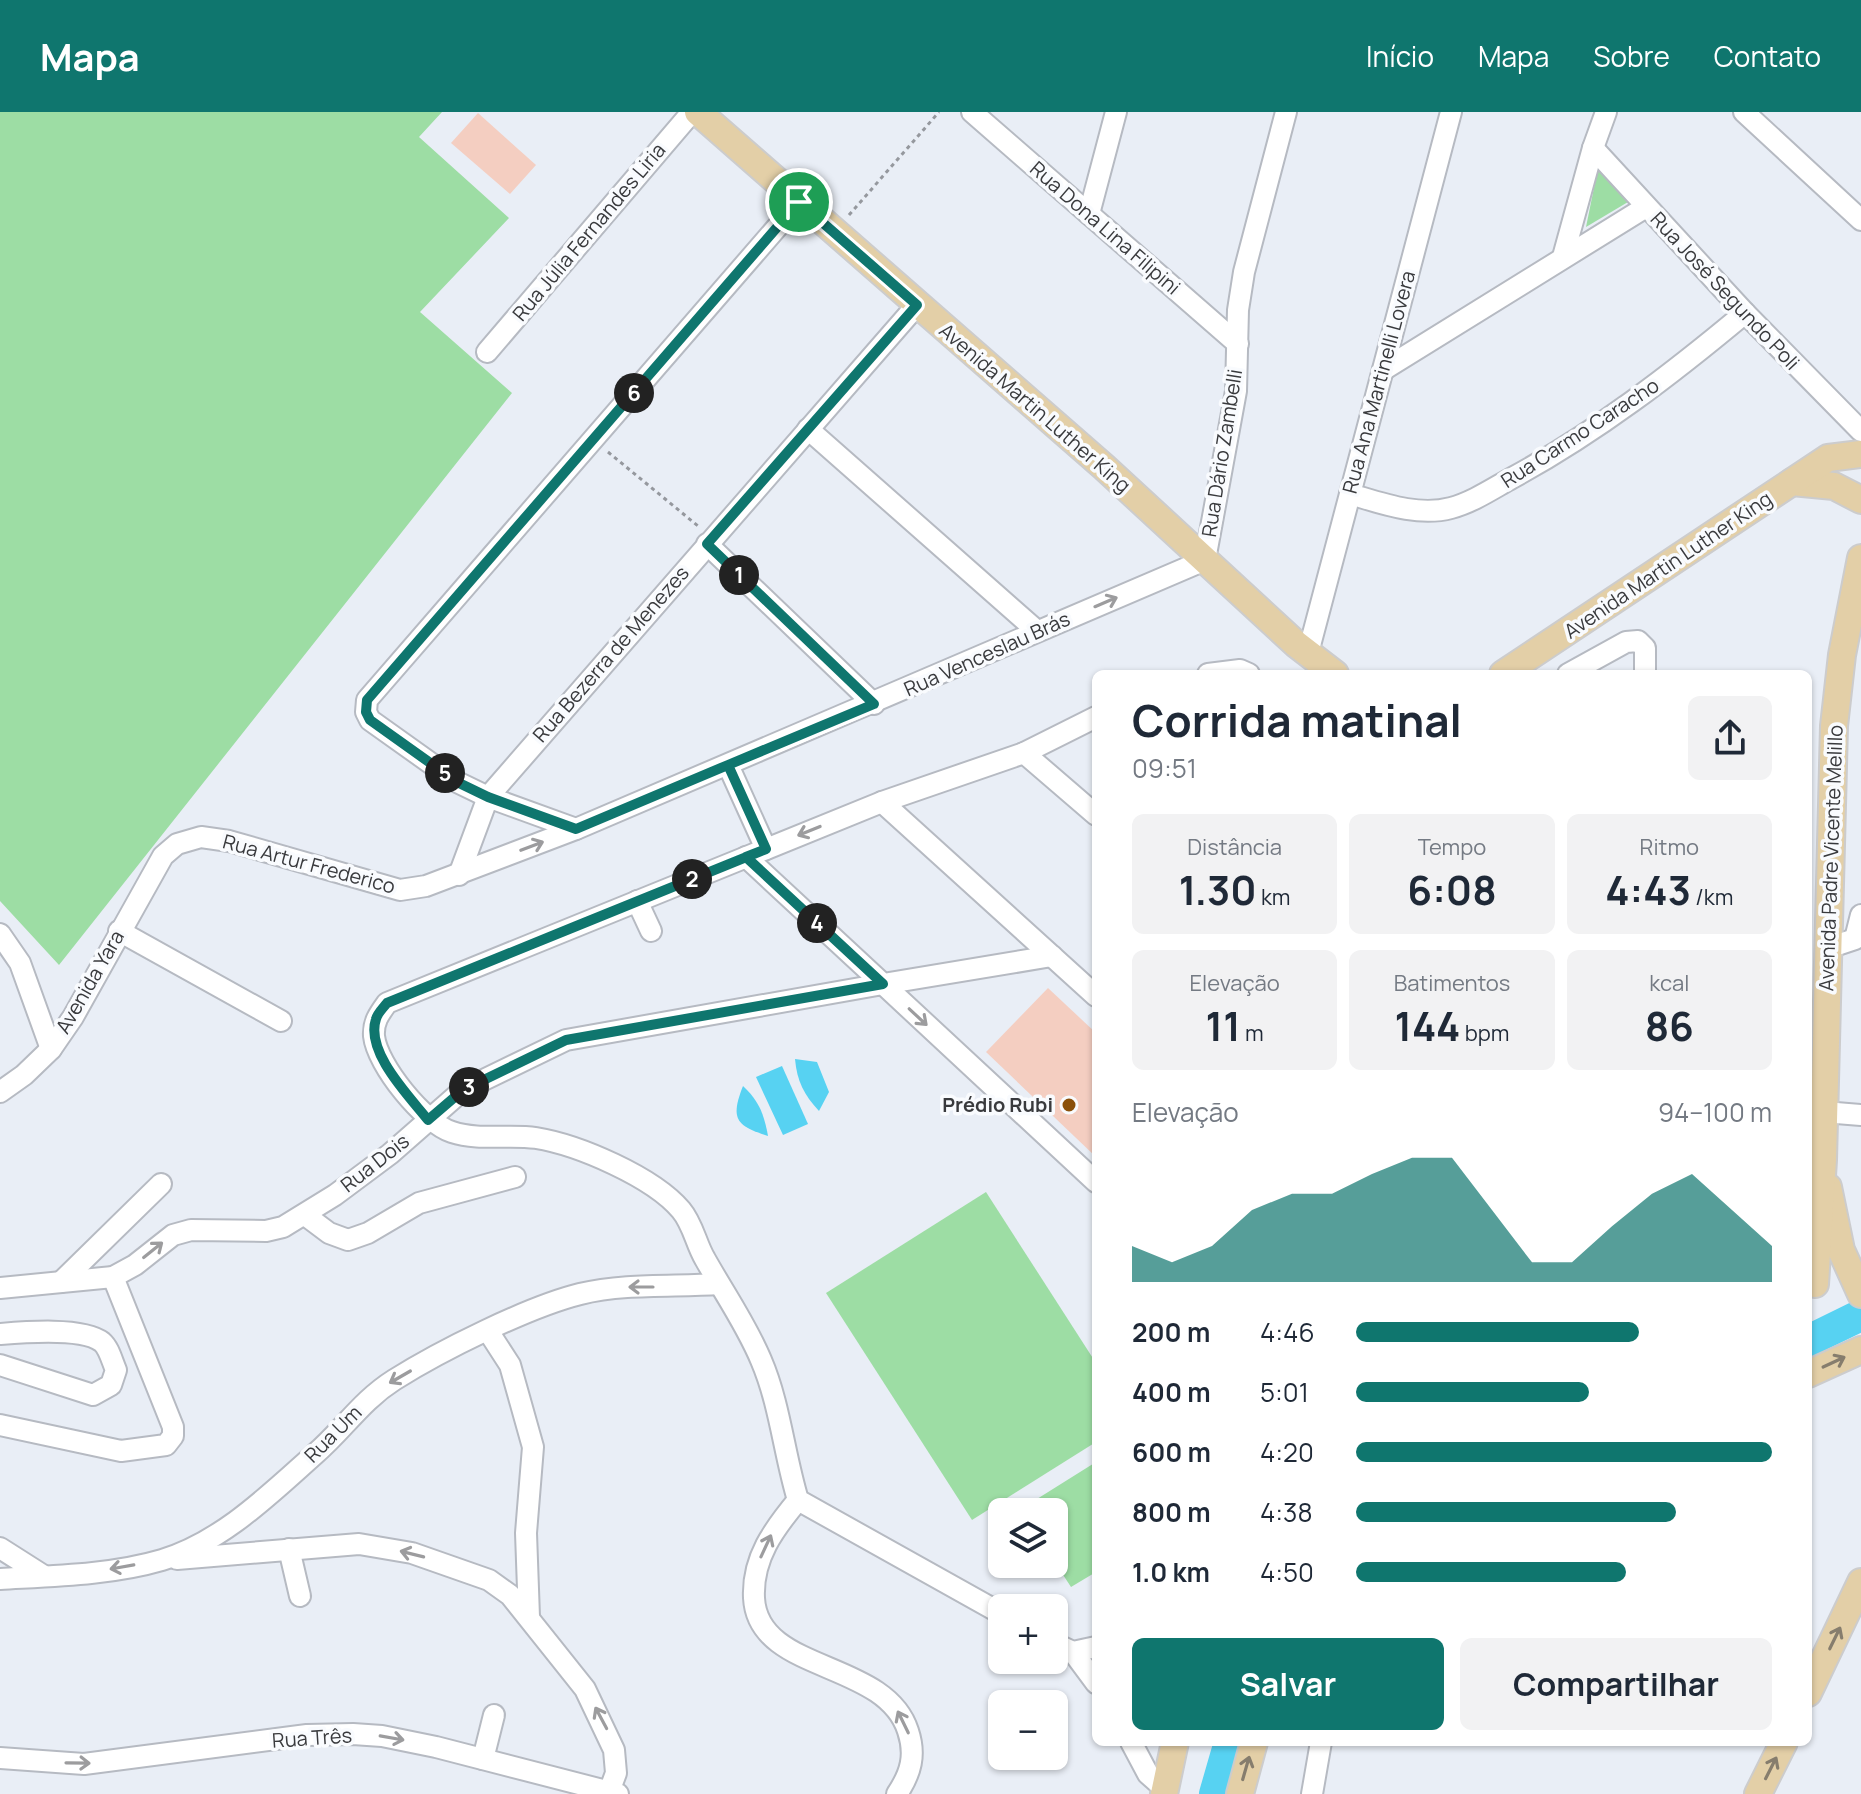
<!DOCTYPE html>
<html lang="pt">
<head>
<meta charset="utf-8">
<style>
	body { margin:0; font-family:Manrope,sans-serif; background:#f2f2f3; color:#1f2937; height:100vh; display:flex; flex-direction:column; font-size:30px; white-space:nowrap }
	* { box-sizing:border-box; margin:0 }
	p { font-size:26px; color:#747a83 }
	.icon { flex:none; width:44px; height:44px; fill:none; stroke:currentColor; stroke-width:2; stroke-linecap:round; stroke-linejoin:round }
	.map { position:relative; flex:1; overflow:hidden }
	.drawer { position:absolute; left:1092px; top:558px; width:720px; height:1076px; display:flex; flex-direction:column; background:#fff; border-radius:12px; box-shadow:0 2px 6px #0004 }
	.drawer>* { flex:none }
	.controls { position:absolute; left:988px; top:1386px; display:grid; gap:16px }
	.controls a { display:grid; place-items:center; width:80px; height:80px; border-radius:12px; background:#fff; box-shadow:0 2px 6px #0004; font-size:40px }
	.pin { position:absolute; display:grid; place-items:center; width:68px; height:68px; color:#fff; margin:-34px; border:4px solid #fff; border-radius:50%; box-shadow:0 2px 8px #0007 }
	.km { position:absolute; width:40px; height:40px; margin:-20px; border-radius:50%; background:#222; color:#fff; font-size:22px; line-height:40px; text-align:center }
	.round { display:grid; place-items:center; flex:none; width:84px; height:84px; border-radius:12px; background:#f2f2f3 }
	.head { display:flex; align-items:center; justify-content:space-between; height:136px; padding:0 40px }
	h1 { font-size:44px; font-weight:700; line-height:60px }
	.stats { display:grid; grid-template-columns:repeat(3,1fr); gap:12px; height:136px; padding:8px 40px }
	.stats div { display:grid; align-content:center; border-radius:12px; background:#f2f2f3; text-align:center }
	.stats b { font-size:40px; font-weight:700 }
	.stats small { font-size:22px; font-weight:400 }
	.stats p { font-size:22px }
	.chart { height:224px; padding:16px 40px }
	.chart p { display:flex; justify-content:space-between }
	.chart svg { width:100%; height:144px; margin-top:8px; fill:#0f766e; opacity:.7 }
	.primary-button { display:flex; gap:16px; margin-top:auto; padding:16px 40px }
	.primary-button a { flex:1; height:92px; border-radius:12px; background:#0f766e; color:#fff; font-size:32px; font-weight:700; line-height:92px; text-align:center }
	.primary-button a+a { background:#f2f2f3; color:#1f2937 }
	ul { padding:0 40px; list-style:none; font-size:26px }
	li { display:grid; grid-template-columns:128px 96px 1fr; align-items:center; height:60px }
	li i { height:20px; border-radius:10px; background:#0f766e }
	header { display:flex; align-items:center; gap:48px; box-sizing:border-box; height:112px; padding:0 40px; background:#0f766e; color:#fff }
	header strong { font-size:38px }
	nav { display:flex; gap:44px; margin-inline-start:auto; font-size:28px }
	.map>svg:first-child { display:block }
</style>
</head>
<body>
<header>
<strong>Mapa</strong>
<nav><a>Início</a><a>Mapa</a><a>Sobre</a><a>Contato</a></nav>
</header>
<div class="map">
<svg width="1861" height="1682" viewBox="0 0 1861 1682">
	<rect width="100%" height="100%" fill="#e9eef6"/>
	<g fill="#9ddda4">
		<path d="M0,0H442L419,25L509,106L420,200L512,281L59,853L0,789Z"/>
		<path d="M1598,56L1628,90L1586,115Z"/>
		<path d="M986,1080L1096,1251V1330L972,1408L826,1181Z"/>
		<path d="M1096,1350V1460L1071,1475L1054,1449V1400H1023L1021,1397Z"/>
	</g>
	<g fill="#57d2f2">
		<path d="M795,947L817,950L829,980L819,999C804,983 797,969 795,947Z"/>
		<path d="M782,954L808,1012L783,1023L756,965Z"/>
		<path d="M743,974C759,989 764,1002 768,1024C736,1014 730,1007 743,974Z"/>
	</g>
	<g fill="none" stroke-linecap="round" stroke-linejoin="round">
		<g stroke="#57d2f2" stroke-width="32">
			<path d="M1808,1229L1861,1203"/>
			<path d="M1215,1682L1230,1630"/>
		</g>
	</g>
	<g fill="#f4cec1">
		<path d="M478,1L536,53L510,82L451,31Z"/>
		<path d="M1048,876L1096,921V1045L986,940Z"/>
	</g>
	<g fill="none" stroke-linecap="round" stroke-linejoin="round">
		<g stroke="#b6bac2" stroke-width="24">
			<g id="minor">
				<path d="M972,0L1238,232"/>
				<path d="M1744,0L1861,108"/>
				<path d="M1593,36L1745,201L1861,319"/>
				<path d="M1089,102L1116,0"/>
				<path d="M1563,145L1593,36L1606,0"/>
				<path d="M487,240L692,0"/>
				<path d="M1383,258L1646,95"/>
				<path d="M808,317L1037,519"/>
				<path d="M1350,382C1381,391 1418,405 1451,396C1473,390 1492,377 1512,366C1595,321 1672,262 1745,201"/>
				<path d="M707,432L874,592"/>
				<path d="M1308,541L1451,0"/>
				<path d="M1208,562L1240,558L1249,562"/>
				<path d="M1568,562L1626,530L1638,529L1645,536V562"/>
				<path d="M1024,641L1096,605"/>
				<path d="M728,653L766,737"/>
				<path d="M882,690L1096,884"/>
				<path d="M576,717L488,685L457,670L370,608L366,600L367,588L799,90"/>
				<path d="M746,745L883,872L1052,844"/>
				<path d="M459,763L488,685L917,193"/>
				<path d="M637,789L651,819"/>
				<path d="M119,819L281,909"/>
				<path d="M0,822L20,851L51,937"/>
				<path d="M1828,836L1855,827L1861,803"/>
				<path d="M0,980L24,963L51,937L73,905L163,744L177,732L201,725L229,729L400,778L426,774L576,717L1205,448L1236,279L1238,198L1244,160L1286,0"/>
				<path d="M1824,1000L1861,1003"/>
				<path d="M305,1103L329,1121L348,1128L368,1121L419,1091L515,1065"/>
				<path d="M61,1170L161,1072"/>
				<path d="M0,1176L113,1165L135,1153L173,1123L191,1118L266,1119L283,1115L335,1083L390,1042L463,978L566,928L883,872L1096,1070"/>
				<path d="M488,1219L510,1253L533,1335L526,1421L529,1505"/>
				<path d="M0,1222C24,1220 83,1215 102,1230C109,1236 112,1249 116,1258L111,1273L93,1283L0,1253"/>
				<path d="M0,1313L121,1339L166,1333L173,1324V1315L113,1165"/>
				<path d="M798,1388C774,1417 752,1446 754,1486C758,1562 885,1547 908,1619C916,1643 911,1661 897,1682"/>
				<path d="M0,1436L44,1464"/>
				<path d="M289,1437L300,1484"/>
				<path d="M177,1447L359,1432L412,1441L489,1468L510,1483L585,1577L614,1638L616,1661L609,1680L605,1682"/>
				<path d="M0,1467C53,1464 111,1463 162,1448C222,1430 270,1382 315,1342C344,1317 361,1289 394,1268C440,1239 528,1195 580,1182C625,1171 674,1175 719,1172"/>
				<path d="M1002,1502L798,1388C784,1342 780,1292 761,1248C746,1212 724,1181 705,1147C696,1132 693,1112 681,1098C653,1065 579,1033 536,1026C509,1022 479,1029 452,1020C424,1011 377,953 374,924C373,910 379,902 387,891L882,690L1024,641L1096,703"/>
				<path d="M1054,1531L1073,1540L1096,1535"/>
				<path d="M1073,1540L1096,1571"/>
				<path d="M1131,1630L1148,1662L1165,1677"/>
				<path d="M0,1646L84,1652L307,1623L353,1622L382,1624L436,1635L618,1682"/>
				<path d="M483,1647L494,1603"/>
				<path d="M1312,1682L1321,1630"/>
			</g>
		</g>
		<g stroke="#cccccd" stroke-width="30">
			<g id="major">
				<path d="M698,0L1104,355L1296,532L1335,562"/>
				<path d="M1792,370L1834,374L1861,388"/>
				<path d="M1503,562L1828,346L1861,342"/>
				<path d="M1828,1075L1841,1138L1861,1182"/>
				<path d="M1815,1172L1823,1048L1834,614L1842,543L1861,446"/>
				<path d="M1808,1262L1861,1238"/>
				<path d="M1808,1581L1861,1470"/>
				<path d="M1164,1682L1175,1630"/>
				<path d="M1240,1682L1254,1630"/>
				<path d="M1758,1682L1784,1630"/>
			</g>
		</g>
		<g stroke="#95989e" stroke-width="3" stroke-dasharray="4 4" stroke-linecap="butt">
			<path d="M849,103L939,0"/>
			<path d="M608,340L698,414"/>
		</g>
		<use href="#minor" stroke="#fff" stroke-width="20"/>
		<use href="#major" stroke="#e3cfa7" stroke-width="26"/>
	</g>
	<defs><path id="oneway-shaft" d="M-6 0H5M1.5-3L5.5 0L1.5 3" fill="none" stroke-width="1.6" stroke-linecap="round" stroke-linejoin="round" transform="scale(2)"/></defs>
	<g stroke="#9c9c9e">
		<use href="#oneway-shaft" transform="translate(1106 490) rotate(-23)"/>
		<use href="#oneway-shaft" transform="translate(809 719) rotate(158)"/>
		<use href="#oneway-shaft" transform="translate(532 734) rotate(-21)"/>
		<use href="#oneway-shaft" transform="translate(918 905) rotate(43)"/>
		<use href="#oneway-shaft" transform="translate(153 1138) rotate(-39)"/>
		<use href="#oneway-shaft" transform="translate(641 1175) rotate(180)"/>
		<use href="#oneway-shaft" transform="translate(400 1265) rotate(150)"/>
		<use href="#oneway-shaft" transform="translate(766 1434) rotate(-65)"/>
		<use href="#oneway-shaft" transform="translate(412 1442) rotate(-166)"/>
		<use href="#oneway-shaft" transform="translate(122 1455) rotate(170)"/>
		<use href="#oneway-shaft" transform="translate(601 1606) rotate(-118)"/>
		<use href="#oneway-shaft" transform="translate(903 1610) rotate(-116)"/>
		<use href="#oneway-shaft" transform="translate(392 1626) rotate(10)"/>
		<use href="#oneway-shaft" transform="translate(78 1651) rotate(1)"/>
	</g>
	<g stroke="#867d6d">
		<use href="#oneway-shaft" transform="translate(1834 1250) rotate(-25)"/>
		<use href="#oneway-shaft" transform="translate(1835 1526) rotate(-64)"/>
		<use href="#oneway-shaft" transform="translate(1246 1656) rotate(-74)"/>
		<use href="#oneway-shaft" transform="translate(1771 1656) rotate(-63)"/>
	</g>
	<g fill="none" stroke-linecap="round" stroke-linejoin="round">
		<g stroke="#fff" stroke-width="16">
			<path id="route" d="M799,90L917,193L707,432L874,592L728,653L766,737C640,788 513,840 387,891C383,896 377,902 376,907C365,940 409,984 428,1008L463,978L566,928L883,872L746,745L766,737L728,653L576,717L488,685L457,670L370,608L366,600L367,588L799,90"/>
		</g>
		<use href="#route" stroke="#0f766e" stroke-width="10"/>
	</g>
	<circle fill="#8a500a" stroke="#f9fbfe" stroke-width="3" cx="1069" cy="993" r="8"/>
	<g text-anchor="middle" stroke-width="7" stroke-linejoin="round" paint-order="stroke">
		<g font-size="20" fill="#393a3d" stroke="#f9fbfe">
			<text transform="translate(1105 116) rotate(41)" y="7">Rua Dona Lina Filipini</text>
			<text transform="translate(589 120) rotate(-50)" y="7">Rua Júlia Fernandes Liria</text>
			<text transform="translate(1725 179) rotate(47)" y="7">Rua José Segundo Poli</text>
			<text transform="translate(1379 270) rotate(-75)" y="7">Rua Ana Martinelli Lovera</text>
			<text transform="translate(1035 296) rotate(41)" y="7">Avenida Martin Luther King</text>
			<text transform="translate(1580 321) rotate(-33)" y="7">Rua Carmo Caracho</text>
			<text transform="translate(1222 341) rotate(-81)" y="7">Rua Dário Zambelli</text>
			<text transform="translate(1668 453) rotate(-34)" y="7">Avenida Martin Luther King</text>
			<text transform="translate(611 542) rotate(-49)" y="7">Rua Bezerra de Menezes</text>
			<text transform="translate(987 542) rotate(-24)" y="7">Rua Venceslau Brás</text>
			<text transform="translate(1831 746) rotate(-88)" y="7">Avenida Padre Vicente Melillo</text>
			<text transform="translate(309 752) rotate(15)" y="7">Rua Artur Frederico</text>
			<text transform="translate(90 870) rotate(-60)" y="7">Avenida Yara</text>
			<text transform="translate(375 1051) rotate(-38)" y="7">Rua Dois</text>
			<text transform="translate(333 1322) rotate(-45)" y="7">Rua Um</text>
			<text transform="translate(312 1626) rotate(-4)" y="7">Rua Três</text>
		</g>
		<g font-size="20" font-weight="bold" fill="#393a3d" stroke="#f9fbfe" text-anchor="end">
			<text x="1053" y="1000">Prédio Rubi</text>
		</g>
	</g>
</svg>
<div class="controls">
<a><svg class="icon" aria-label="layers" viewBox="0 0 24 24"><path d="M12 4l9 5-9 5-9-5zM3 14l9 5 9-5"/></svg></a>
<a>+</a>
<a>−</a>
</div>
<div class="pin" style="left:799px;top:90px;background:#1e9e55"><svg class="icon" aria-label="arrive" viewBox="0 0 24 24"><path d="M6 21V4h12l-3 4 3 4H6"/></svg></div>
<b class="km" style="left:739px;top:463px">1</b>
<b class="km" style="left:692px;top:767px">2</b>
<b class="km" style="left:469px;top:975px">3</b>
<b class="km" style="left:817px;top:811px">4</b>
<b class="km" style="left:445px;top:661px">5</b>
<b class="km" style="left:634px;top:281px">6</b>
<section class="drawer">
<div class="head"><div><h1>Corrida matinal</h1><p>09:51</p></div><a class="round"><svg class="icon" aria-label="share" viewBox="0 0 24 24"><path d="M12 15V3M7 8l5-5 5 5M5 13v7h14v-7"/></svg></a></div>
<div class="stats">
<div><p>Distância</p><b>1.30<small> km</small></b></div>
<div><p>Tempo</p><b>6:08</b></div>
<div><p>Ritmo</p><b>4:43<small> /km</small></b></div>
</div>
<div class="stats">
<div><p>Elevação</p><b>11<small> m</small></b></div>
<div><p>Batimentos</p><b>144<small> bpm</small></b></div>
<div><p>kcal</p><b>86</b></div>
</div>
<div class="chart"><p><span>Elevação</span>94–100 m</p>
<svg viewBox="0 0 160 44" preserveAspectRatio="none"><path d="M0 44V33L10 38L20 33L30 22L40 17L50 17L60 11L70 6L80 6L90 22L100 38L110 38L120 27L130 17L140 11L150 22L160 33V44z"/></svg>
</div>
<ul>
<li><b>200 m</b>4:46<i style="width:68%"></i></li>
<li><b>400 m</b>5:01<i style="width:56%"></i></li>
<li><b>600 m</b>4:20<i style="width:100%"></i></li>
<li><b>800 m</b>4:38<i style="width:77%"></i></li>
<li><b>1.0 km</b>4:50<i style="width:65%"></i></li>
</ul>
<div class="primary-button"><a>Salvar</a><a>Compartilhar</a></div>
</section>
</div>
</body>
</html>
